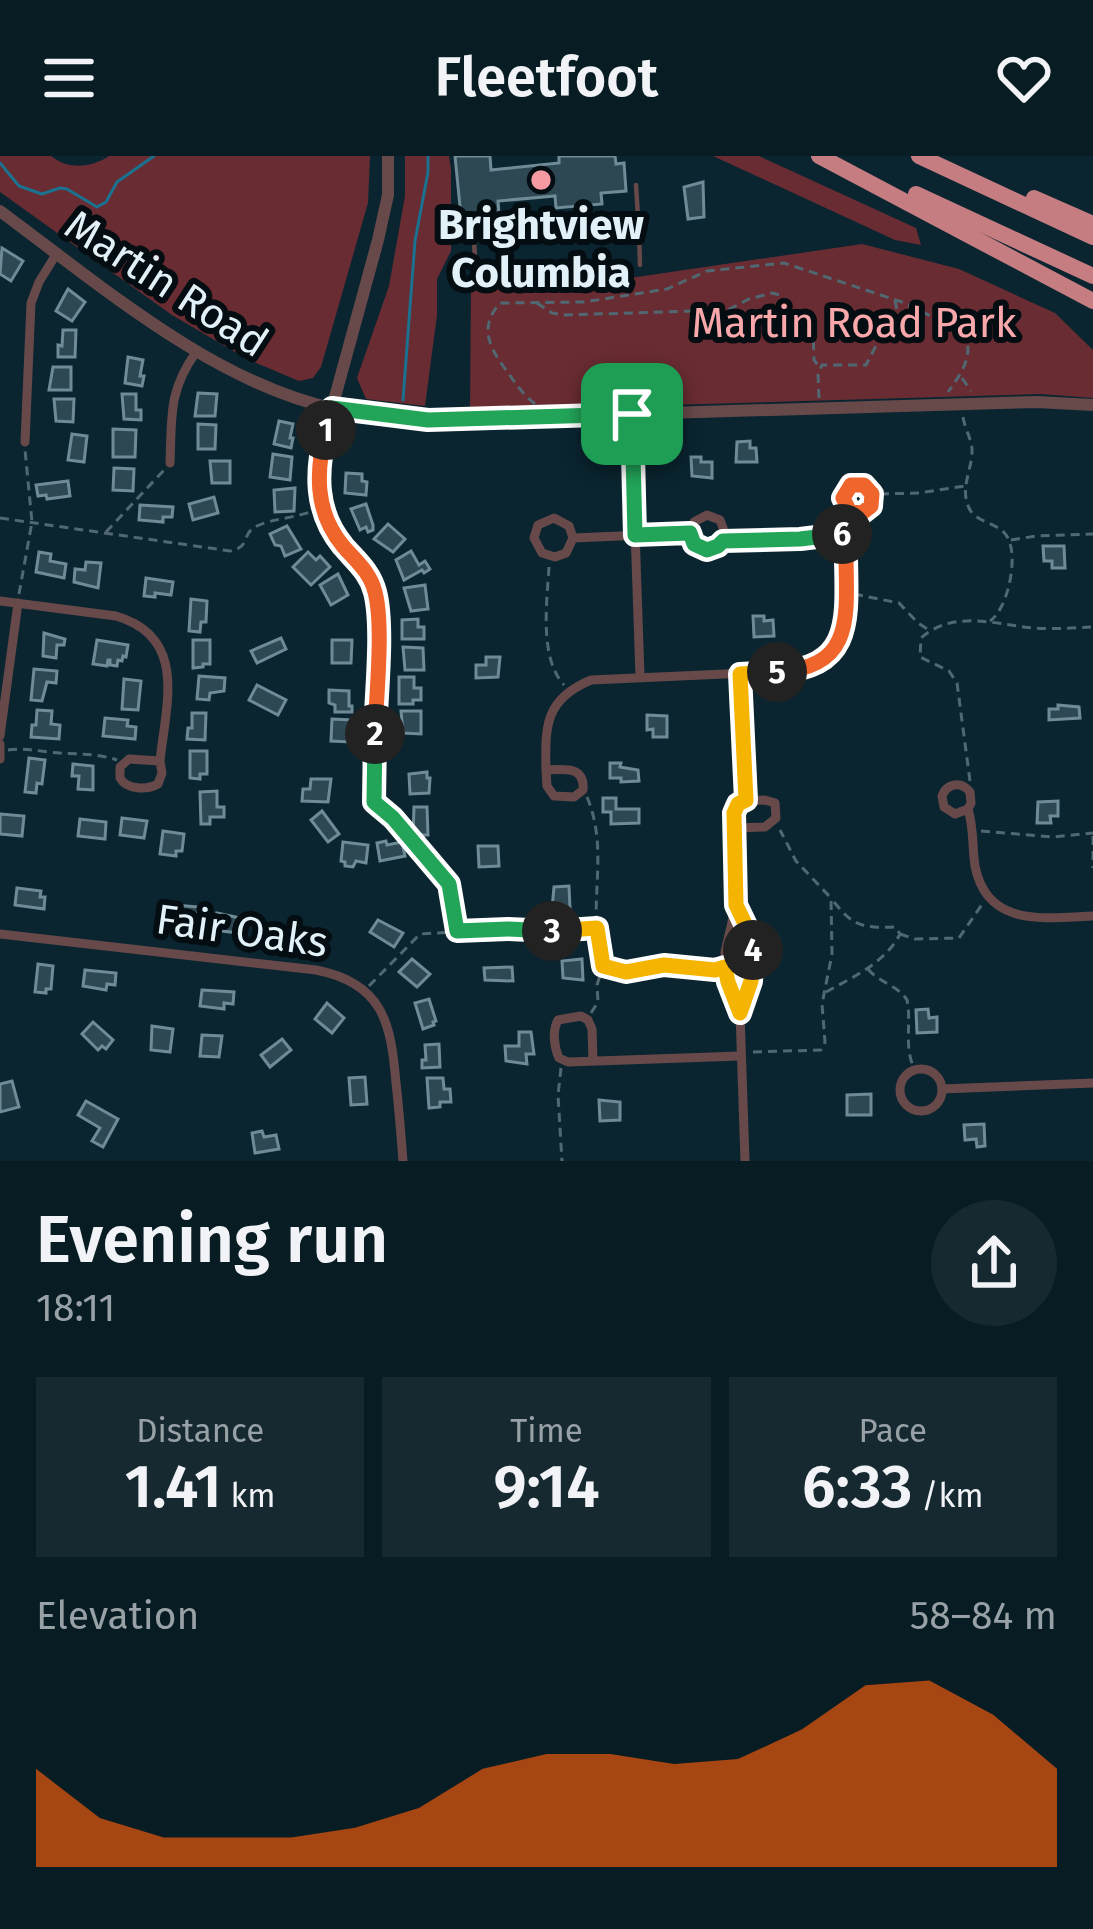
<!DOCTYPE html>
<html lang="en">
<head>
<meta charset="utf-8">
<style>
	body { margin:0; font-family:"Fira Sans",sans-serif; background:#162931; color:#f1f3f6; height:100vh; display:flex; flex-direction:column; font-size:45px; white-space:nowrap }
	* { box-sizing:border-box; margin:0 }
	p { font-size:39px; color:#98a1a6 }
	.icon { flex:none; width:66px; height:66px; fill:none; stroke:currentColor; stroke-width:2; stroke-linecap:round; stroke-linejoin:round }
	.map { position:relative; height:1005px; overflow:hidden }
	.panel { display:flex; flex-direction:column; background:#081c24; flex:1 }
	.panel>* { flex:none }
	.pin { position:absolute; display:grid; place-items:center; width:102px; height:102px; color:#fff; margin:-51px; border-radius:24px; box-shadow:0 6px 18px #0006 }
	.km { position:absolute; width:60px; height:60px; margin:-30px; border-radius:50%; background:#222; color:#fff; font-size:33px; line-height:60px; text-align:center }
	.round { display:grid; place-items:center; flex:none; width:126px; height:126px; border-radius:63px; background:#162931 }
	.summary { display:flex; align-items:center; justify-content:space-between; height:204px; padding:0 36px }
	h1 { font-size:66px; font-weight:600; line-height:90px }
	.figures { display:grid; grid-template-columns:repeat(3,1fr); gap:18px; height:204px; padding:12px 36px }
	.figures div { display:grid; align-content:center; border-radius:0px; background:#162931; text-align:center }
	.figures b { font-size:60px; font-weight:600 }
	.figures small { font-size:33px; font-weight:400 }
	.figures p { font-size:33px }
	.chart { height:336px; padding:24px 36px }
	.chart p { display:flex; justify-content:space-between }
	.chart svg { width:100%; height:216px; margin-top:12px; fill:#ea580c; opacity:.7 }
	header { display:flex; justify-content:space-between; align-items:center; height:156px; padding:0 36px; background:#081c24; font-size:54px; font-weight:600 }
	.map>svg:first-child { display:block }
</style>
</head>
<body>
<header><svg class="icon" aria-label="menu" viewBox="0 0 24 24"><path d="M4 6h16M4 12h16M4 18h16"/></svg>Fleetfoot<svg class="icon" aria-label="heart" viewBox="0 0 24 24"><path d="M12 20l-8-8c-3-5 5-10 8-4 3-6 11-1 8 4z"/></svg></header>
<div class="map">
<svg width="1093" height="1005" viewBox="0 0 1093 1005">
	<rect width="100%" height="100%" fill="#0a2530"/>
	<g fill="#692c32">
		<path d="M0,0H51C68,14 91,12 109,0H370L368,47L321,211L313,222L299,225L247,203L172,159L0,36Z"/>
		<path d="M405,0H449L451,13V95L437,123V159L425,250L366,243L357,222L389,130L405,40Z"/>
		<path d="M713,0H759L916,72L921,89L895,84Z"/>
		<path d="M862,88L959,113L1055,157L1093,194V242L1040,238L470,255L471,129L637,121Z"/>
	</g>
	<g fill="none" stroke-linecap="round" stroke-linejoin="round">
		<g stroke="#1a7290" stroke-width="3">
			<path d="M0,7L19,30L42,38L60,32L67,33L97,51L106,46L117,26L154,0"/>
			<path d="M403,244L415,85L428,16V0"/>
		</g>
	</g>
	<g fill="#2d4853" stroke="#6e8b97" stroke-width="3">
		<path d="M455,0H490L491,14L559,7V0H615L616,8L624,7L626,35L601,37L602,48L556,52L555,40L498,45L499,58L461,61Z"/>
		<path d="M703,26L704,61L688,63L684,31Z"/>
		<path d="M2,92L23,105L11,125L0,118Z"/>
		<path d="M68,133L85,146L72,165L56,155Z"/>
		<path d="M63,174H76L75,201H58V189L62,190Z"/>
		<path d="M128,201L143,204L140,220H144L142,230L125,227Z"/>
		<path d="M53,211H71V234H49Z"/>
		<path d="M198,237L217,238L215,260H195Z"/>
		<path d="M122,238H136V254H141V264L124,263Z"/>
		<path d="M54,243H74L73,266L56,265Z"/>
		<path d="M279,265L293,268L290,282H293L291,292L274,288Z"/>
		<path d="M198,268L216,269L215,293H198Z"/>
		<path d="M113,273L136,274L135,301H113Z"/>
		<path d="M72,278L87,280L84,306L68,304Z"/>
		<path d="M750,285V292H756L757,306H736L737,286Z"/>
		<path d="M273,298L292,301L290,324L270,321Z"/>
		<path d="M691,301H701V306H712V322L692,320Z"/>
		<path d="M210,305H230V327H212Z"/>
		<path d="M114,312L134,313L133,335L113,334Z"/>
		<path d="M346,317L362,318V325L367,326L366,339L345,337Z"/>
		<path d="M68,325L70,340L47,343L46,339L38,340L36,329Z"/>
		<path d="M295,332L294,355L275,356L274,334Z"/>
		<path d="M214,341L218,357L193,364L189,348Z"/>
		<path d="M366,348L373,369V374L368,376L366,371L360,374L351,353Z"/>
		<path d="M140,349L173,351L172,361H163V366L139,364Z"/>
		<path d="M388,368L405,383L393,396L374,383Z"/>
		<path d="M287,370L301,393L285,400L281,390L275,389L270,378Z"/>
		<path d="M1043,390H1064L1065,412H1052V405H1044Z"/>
		<path d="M411,395L419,409L425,405L430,413L424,417L422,414L404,424L396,404Z"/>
		<path d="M39,396L51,398L50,405L66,408L64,422L36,416Z"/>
		<path d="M308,396L316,404L320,400L330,411L311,429L293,411Z"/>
		<path d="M86,406L101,407L98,432L74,426L75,413L85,414Z"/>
		<path d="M338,418L348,439L331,449L320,429Z"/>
		<path d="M146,422L173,426L171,439L155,437V441L144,440Z"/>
		<path d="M425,429L428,453L411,455L404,432Z"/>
		<path d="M191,443L207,445L206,466H201L200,476L189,475Z"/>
		<path d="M753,460H764V465L773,464L774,480L754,481Z"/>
		<path d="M418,463V471H424V483H402V464Z"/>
		<path d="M44,477L65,483L64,489H57L56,502L43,500Z"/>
		<path d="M281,482L286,493L257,507L251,495Z"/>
		<path d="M97,484L128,489L126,501L123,500L122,505L118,504L117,510L110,509V504H108L107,510L93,508Z"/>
		<path d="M193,484H210V508H203V511L193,512Z"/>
		<path d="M332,484H352L351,507H332Z"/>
		<path d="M403,491L423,492L424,514H405Z"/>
		<path d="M486,501H500L498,521L476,522V509H486Z"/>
		<path d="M34,513L57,515L56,527L47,526L42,545L31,544Z"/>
		<path d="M199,520L225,522L224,535L210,537L209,544L197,543Z"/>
		<path d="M399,521H414V532H421V544H413V548H399Z"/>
		<path d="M124,523L141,525L138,554L122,553Z"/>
		<path d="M257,529L286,544L278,559L249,544Z"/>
		<path d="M329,534L349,535V550H352V556H335V549L329,547Z"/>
		<path d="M1058,549L1079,551L1080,562L1049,564V553H1058Z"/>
		<path d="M37,554L52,555L51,568L60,569L59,583L31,581L32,569H36Z"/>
		<path d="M401,555H421V578L403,577Z"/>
		<path d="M192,557H206L205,584L187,583L188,572H192Z"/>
		<path d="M647,559L667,560V581H653V573L647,574Z"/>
		<path d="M105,562L128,564L127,570L136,571L135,583L103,580Z"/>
		<path d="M332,563L352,564L350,586L331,585Z"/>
		<path d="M190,595H207V618H200V623L190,622Z"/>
		<path d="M29,602L45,604L42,628L37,627L36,637L25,636Z"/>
		<path d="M610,607H621L620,611L638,614L639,625L621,626V622H610Z"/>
		<path d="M73,608L93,610V634L78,633L79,620H72Z"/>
		<path d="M427,616V622H430L429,637L410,638L409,618Z"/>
		<path d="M311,623H331L328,646L302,645L303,633H310Z"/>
		<path d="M217,635V651H224V661H210V668H201L200,636Z"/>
		<path d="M603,642H616V653H639V667L611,668V656H603Z"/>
		<path d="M1058,645V660H1050L1051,667H1037L1038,646Z"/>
		<path d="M414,651H427L428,679H413Z"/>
		<path d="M322,655L339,678L328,686L311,664Z"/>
		<path d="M0,658L24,660L22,680L0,678Z"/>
		<path d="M122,662L147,665L144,682L120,679Z"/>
		<path d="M80,663L106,666L105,683L78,680Z"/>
		<path d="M163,675L184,678L182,695H176V700L160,698Z"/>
		<path d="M386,685L387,689L402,686L405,700L380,705L377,687Z"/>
		<path d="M343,686L368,689L366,707L356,705L353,711L345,710V706L341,705Z"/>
		<path d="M478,690H498L499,710L479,711Z"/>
		<path d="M569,730L570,752L552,753L554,731Z"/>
		<path d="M17,732L41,735L40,741H45L44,753L15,749Z"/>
		<path d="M175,749L199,751L198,756L202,757L201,768L174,765Z"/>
		<path d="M217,757L240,762L239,777L212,774L213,763H217Z"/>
		<path d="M378,764L403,777L394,791L370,776Z"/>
		<path d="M412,803L430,818L417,831L399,816Z"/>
		<path d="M582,803L583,824L563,822L562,805Z"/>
		<path d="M38,808L53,810L51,833H46V837L35,836Z"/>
		<path d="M512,811L513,825L485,824L484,812Z"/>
		<path d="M85,814L116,817L115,829L107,828L106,834L83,830Z"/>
		<path d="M202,834L234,836L233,848L224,847V853L200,850Z"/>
		<path d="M429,843L436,865L433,866L434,869L423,873L415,847Z"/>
		<path d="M327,847L344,862L332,877L315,863Z"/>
		<path d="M928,853L929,862L937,861V876L917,877L916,854Z"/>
		<path d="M93,866L113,884L106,893L102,890L98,894L82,878Z"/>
		<path d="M152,870L173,873L170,896L151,894Z"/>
		<path d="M519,876H531L534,898H526L527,908L506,905L505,890H519Z"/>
		<path d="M202,879L222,880L219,901L200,900Z"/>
		<path d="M282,883L291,894L270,911L261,899Z"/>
		<path d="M439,888L440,911L422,912V904H426L425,889Z"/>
		<path d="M365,921L367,948L351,949L349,922Z"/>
		<path d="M427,922H443L444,933H450L451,946H440V951L429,952Z"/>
		<path d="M12,925L19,951L0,956V928Z"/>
		<path d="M871,938V959H847V939Z"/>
		<path d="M599,944L620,946V964L600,965Z"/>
		<path d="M86,945L118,963L103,991L92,985L100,972L78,959Z"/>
		<path d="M984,968L985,990L977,991L976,983L965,984L964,969Z"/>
		<path d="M262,975L264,981L276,979L279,993L255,997L252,977Z"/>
	</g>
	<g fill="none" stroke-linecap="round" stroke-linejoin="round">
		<g stroke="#516872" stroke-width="3" stroke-dasharray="9 6" stroke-linecap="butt">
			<path d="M895,144L898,160L911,149"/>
			<path d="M537,147L552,157L565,159L728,154L749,143L772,137L780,139L790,148L801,173H813L814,204L820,212"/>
			<path d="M962,222L971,235"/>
			<path d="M819,242L818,218L822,209H866L880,182L898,160"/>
			<path d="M535,248C524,239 517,230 509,218C491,194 477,173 500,147L584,146L667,133L707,115L784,107L911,149L965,180C974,201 960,219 948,236"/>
			<path d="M963,261C965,274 973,285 972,297C971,316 960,333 969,352C976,367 997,366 1006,379C1020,398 1008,453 990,465"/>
			<path d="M880,338L919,337L965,330"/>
			<path d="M0,362L230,395C252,391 240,378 257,370C274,362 297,362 315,354"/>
			<path d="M106,376L165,313"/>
			<path d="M1011,384L1036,380L1093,378"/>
			<path d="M734,385L838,379"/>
			<path d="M549,411C547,446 539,502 564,529"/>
			<path d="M19,438L32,366L25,294"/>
			<path d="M854,438L899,447L918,467L929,474"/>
			<path d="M741,526L745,637"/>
			<path d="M8,594C22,592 33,594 48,596C72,599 93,596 117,604"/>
			<path d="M970,625L957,527L949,515L920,501L921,482C950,456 988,466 1024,471C1046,474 1071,472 1093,471"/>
			<path d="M587,641C611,698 585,753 603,810L626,816L664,809L714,814"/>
			<path d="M380,651L449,728L457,775"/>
			<path d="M981,675L1053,681L1093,677"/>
			<path d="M1093,680V712"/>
			<path d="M900,778L915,783L959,782L983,747"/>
			<path d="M868,813C879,827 898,829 907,844C912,868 903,891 915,914"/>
			<path d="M369,830L420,778L508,773L571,775L595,772"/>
			<path d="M826,836C853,821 885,807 900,778L895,771C863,772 854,771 834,746"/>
			<path d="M591,857L598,846L597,829L603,810"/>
			<path d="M753,896L821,894L825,886L822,848L832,798L831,742L796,705L780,674"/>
			<path d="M561,912L558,939L562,1005"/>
		</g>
		<g stroke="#67494a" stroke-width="4.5">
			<path d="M636,29L639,77"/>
			<path d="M541,66L548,73L549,81"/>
			<path d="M522,82V74L527,67"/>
			<path d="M476,120L474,85L639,77L640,109"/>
		</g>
		<g stroke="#67494a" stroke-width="9">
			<path d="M332,252C319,300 307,348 343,389C359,408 372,420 377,445L374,646"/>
			<path d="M631,258L640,520"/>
			<path d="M25,286L31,147L39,126L57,97"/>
			<path d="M170,307C172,260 168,236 196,196"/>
			<path d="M573,382L566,397L555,401L542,397L534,382L538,369L554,362L569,370L573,382L690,377L695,388L707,394L718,390L725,377L720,364L707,359L694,366L690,377"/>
			<path d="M0,445L116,460C188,481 166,548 160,605L162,617L158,628C147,634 127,634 120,622V611L129,603L160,605"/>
			<path d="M0,580L18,447"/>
			<path d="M0,588V603"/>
			<path d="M546,614L547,630L554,640L574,641L583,634C585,610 565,613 546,614C545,570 545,543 591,524L795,515C869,498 842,420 846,365L851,356L862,357L871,350L872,338L864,329L851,330L845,337L844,347L851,356"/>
			<path d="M968,653L955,658L944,651L942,640C947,627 961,625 970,636L971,647L968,653C974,672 972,691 975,710C987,772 1045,762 1093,760"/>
			<path d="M735,672L765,671L776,662L775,647L765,644L741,645L734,657L736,749L725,796L727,826L740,857"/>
			<path d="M736,749L750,779L753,793L751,825L740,857L745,1005"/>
			<path d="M0,778L316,814C383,827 391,867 396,927C399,953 401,979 403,1005"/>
			<path d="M593,905L592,873L588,864L581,860L558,864C552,875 554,891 559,902L568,906L740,900"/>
			<circle cx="921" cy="934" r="21"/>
			<path d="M942,933L1093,927"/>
		</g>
		<g stroke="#67494a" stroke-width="12">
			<path d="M0,55C99,128 213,227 335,253C365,260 397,262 428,264L1037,246L1093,249"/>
			<path d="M332,252L378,84L388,39V0"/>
		</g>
		<g stroke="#c67d81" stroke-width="16">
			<path d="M819,0L1093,145"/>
			<path d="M919,0L1093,81"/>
			<path d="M916,38L1093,120"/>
			<path d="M1034,42L1093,68"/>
		</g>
	</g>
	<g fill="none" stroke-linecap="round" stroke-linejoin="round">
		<g stroke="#fff" stroke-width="24">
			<path id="split-1" d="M326,274L332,252L428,264L632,258"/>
		</g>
		<g stroke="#fff" stroke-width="24">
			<path id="split-2" d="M326,274C316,315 314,355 343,390C356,405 370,416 375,436C384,470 376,541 375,578"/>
		</g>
		<g stroke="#fff" stroke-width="24">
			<path id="split-3" d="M375,578L374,646L393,662L449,728L457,775L508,773L552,775"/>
		</g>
		<g stroke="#fff" stroke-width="24">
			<path id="split-4" d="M552,775L597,772L603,810L626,816L664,809L715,814L725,811L728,826L740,857L751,825L753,794"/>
		</g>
		<g stroke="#fff" stroke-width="24">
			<path id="split-5" d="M753,794L750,778L736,749L734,657L738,648L746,644L740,518L777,516"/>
		</g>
		<g stroke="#fff" stroke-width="24">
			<path id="split-6" d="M777,516C853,512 847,463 846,403C845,387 843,371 850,356L843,342L851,329H864L872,338L871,350L862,357L850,356L845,377L842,378"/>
		</g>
		<g stroke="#fff" stroke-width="24">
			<path id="split-7" d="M632,258L635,379L690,377L694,388L707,394L718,390L723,385L800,383L842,378"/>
		</g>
		<use href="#split-1" stroke="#22a559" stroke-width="15"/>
		<use href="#split-2" stroke="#f0652b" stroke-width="15"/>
		<use href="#split-3" stroke="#22a559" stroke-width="15"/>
		<use href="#split-4" stroke="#f5b400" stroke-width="15"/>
		<use href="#split-5" stroke="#f5b400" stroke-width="15"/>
		<use href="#split-6" stroke="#f0652b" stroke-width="15"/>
		<use href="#split-7" stroke="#22a559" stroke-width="15"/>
	</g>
	<circle fill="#f49aa0" stroke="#040d11" stroke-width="4.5" cx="541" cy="24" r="12"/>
	<g text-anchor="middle" stroke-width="12" stroke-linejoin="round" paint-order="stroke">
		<g font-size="42" font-weight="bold" fill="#e2f1f8" stroke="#040d11">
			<text x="541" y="83">Brightview<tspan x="541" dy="48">Columbia</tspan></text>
		</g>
		<g font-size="42" fill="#e2f1f8" stroke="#040d11">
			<text transform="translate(167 127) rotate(33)" y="15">Martin Road</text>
			<text transform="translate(242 774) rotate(8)" y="15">Fair Oaks</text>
		</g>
		<g font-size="42" fill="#f8a7ab" stroke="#040d11">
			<text x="854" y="181">Martin Road Park</text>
		</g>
	</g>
</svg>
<div class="pin" style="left:632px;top:258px;background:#1e9e55"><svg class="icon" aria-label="arrive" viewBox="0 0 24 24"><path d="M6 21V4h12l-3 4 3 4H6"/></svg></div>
<b class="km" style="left:326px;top:274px">1</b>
<b class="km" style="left:375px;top:578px">2</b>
<b class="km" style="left:552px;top:775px">3</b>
<b class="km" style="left:753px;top:794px">4</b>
<b class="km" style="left:777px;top:516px">5</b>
<b class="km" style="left:842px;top:378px">6</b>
</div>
<section class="panel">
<div class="summary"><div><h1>Evening run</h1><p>18:11</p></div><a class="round"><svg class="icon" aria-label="share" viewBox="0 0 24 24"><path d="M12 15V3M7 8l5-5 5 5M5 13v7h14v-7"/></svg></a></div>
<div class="figures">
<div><p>Distance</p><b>1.41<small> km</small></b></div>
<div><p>Time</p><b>9:14</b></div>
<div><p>Pace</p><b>6:33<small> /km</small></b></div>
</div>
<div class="chart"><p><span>Elevation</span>58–84 m</p>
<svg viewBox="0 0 160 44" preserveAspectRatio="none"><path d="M0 44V24L10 34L20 38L30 38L40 38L50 36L60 32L70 24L80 21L90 21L100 23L110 22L120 16L130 7L140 6L150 13L160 24V44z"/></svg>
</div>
</section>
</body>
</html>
